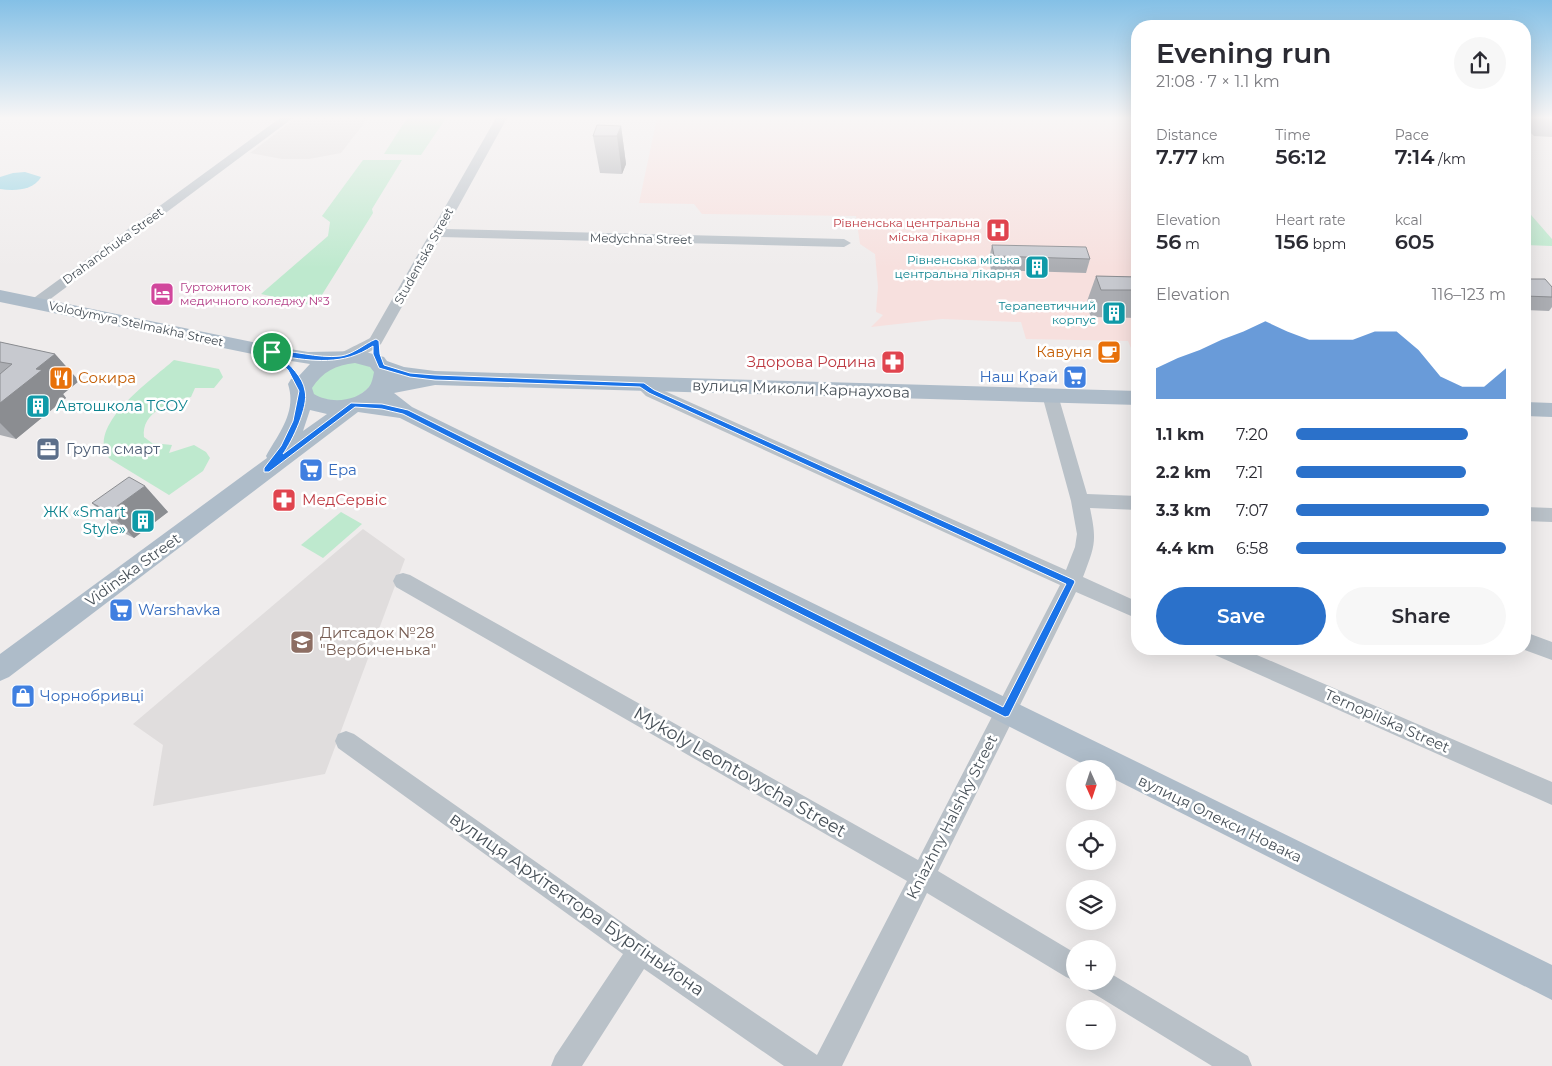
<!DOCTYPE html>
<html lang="en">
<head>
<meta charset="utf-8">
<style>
	body { margin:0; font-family:Montserrat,sans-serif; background:#f7f7f7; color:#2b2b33; height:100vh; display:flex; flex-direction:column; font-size:19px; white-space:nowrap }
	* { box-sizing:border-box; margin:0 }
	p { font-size:16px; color:#7c7c81 }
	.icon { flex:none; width:28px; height:28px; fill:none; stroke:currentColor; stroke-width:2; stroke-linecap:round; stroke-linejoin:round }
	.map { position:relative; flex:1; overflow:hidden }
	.panel { position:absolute; left:1131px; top:20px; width:400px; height:635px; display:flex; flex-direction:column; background:#fff; border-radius:20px; box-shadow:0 5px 20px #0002 }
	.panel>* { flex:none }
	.needle { width:32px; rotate:177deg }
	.fabs { position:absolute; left:1066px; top:760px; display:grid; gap:10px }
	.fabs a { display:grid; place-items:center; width:50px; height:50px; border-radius:50%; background:#fff; box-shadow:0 5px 20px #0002; font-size:25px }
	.pin { position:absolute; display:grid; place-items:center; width:42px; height:42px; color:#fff; margin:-21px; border:2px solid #fff; border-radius:50%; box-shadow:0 1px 5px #0007 }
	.round { display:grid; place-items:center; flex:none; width:52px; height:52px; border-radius:26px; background:#f7f7f7 }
	.overview { display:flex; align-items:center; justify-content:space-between; height:85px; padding:0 25px }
	h1 { font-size:28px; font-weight:600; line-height:38px }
	.metrics { display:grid; grid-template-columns:repeat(3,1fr); gap:8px; height:85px; padding:5px 25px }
	.metrics div { display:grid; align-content:center }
	.metrics b { font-size:21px; font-weight:600 }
	.metrics small { font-size:14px; font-weight:400 }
	.metrics p { font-size:14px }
	.chart { height:140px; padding:10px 25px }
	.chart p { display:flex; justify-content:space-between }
	.chart svg { width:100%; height:90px; margin-top:5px; fill:#2b71ca; opacity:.7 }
	.primary-button { display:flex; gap:10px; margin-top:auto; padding:10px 25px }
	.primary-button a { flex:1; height:58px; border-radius:30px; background:#2b71ca; color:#fff; font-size:20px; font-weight:600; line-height:58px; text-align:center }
	.primary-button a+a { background:#f7f7f7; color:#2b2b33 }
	ul { padding:0 25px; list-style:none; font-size:16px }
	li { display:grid; grid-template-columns:80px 60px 1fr; align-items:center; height:38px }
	li i { height:12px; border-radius:6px; background:#2b71ca }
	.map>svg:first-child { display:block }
</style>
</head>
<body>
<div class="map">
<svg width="1552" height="1066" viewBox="0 0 1552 1066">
	<rect width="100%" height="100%" fill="#efecec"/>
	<g fill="#e0dddd">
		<path d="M296,118H368L341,153L309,159H282L250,153Z"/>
		<path d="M363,529L405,559L325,774L153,806L163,745L133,724Z"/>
	</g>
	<path fill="#f7e0de" d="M657,118L1130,120L1138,136L1137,348H1131L1128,341L1026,339L1021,322L942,319L871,327L883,315L876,312L878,287L875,254L860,244L856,216L702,214L694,204L639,203Z"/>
	<g fill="#bee9ce">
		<path d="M407,118H446L421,155L384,154Z"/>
		<path d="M363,160H402L372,209L373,213L315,306L261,294L328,236L330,222L322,216Z"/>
		<path d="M1525,208L1552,239V246L1525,245Z"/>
		<path d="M174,360L219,369L223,377L214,388H195L191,397C171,401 141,412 144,437L152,443L172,445L169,453L194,445L206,452L210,458L203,471L169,495L110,459C83,427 153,379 174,360Z"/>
		<path d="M343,362H364L375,371L374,383C351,405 343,403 313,397L311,384L315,377Z"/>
		<path d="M341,512L362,524L323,558L301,545Z"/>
	</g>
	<path fill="#8fd1e2" d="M25,172L41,177C33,191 14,191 0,189V177L13,173Z"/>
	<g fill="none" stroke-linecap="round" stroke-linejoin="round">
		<g fill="#b9c1c8" fill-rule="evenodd">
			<path d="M280,118H293L41,306H31L29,303L31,300Z"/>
			<path d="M496,118H507L446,229L844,239L851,243L844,247L441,237L381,344C370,352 351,365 336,362L334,358C338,353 362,343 370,338Z"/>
			<path d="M642,379L648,380L658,388L1066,570L1075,547L1077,534L1071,501L1042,395L1044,391L1050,390L1056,391L1058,395L1087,494L1138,496V510L1090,508C1097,542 1095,545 1083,577L1138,602V619L1076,592L938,871L1075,953V981L1066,977L927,893L842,1066H784L644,969L582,1066H551L555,1056L623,954L338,748L335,741L338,734L346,731L354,734L650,942L817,1055L907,881L396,587L393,581L396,575L403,573L410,575L918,860L1060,585L646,396L634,384L636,380Z"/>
			<path d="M1525,507L1552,508V522L1525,521Z"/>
			<path d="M1525,632L1552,642V660L1522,649H1525Z"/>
			<path d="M1212,649H1243L1552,782V805L1215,655Z"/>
			<path d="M1108,972L1248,1056L1252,1066H1212L1088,990L1084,981H1108Z"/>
		</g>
		<g fill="#aebcc9" fill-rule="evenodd">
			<path d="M0,290L272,346L308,352L362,351L384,357L387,361L404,367L435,371L1138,391V405L435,385L394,393L412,407L1552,965V1000L1108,776V769H1093L400,418L358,412L9,677L0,681V654L267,458L266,456C279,433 297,412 288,384L291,379L298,377L310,364L272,358L0,302ZM355,363L370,367L374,372C373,377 372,383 369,387C356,402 330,404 314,394L312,388C322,372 336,365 355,363ZM310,410L327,414L303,431Z"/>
			<path d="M1525,402L1552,403V417L1525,416Z"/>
		</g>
	</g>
	<g fill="#abadb2">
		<path d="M1525,118H1552V137L1534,136L1531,133H1525Z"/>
		<path d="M621,126L626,164L622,174L600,173L593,136Z"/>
		<path d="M992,245L1090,259L1086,273L991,270L989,259Z"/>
		<path d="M1096,276L1138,277V318L1091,317L1086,304Z"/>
		<path d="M1525,279L1552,287V307L1549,311L1525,310Z"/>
		<path d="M0,342L55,354L79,381L63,394L66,398L16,439L0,435Z"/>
		<path d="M145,486L168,512L134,538L118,530L92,503Z"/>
	</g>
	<g fill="#8b8d91">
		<path d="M621,126L626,164L622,174L617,136Z"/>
		<path d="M55,354L79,381L63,394L66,398L16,439L0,423V403L36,369Z"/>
		<path d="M145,486L168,512L134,538L109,512Z"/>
	</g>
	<g fill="#c7c9cf" stroke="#8b8d91">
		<path d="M597,125L621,126L617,136H593Z"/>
		<path d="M992,245L1086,247L1090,259L994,256Z"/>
		<path d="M1096,276L1138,277V290H1101Z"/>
		<path d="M1525,279H1545L1552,287V297L1525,296Z"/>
		<path d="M0,342L55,354L36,369L42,370L0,403V374L12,364L0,362Z"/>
		<path d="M129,477L145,486L109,512L92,503Z"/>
	</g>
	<linearGradient id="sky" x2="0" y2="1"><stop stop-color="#84c0e6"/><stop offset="0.44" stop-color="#f8f6f6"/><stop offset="1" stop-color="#f8f6f6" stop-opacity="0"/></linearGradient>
	<rect width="1552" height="268" fill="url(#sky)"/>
	<path fill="#1a73e8" stroke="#fff" fill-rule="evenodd" d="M376,339L379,341L380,354L384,365L410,373L435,375L644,383L654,390L1074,580L1075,582L1009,716L1005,717L403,414L382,409L355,407L269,472H264V468L281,446L293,421L299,391L288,370L270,354V351C291,349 317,359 341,356C354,354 364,344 376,339ZM373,346V354L379,368L410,377L435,380L640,387L649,393L1066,584L1003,707L408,410L382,404L351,403L283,454C292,441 309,406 305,391C303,377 290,365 280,356C313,361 343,366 373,346Z"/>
	<defs>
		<g id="hospital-square" transform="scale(1.25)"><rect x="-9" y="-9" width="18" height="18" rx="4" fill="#e0444e" stroke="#fff"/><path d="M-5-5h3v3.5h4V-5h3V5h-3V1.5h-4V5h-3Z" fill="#fff"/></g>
		<g id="building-square" transform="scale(1.25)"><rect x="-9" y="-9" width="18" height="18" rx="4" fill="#0f9aa8" stroke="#fff"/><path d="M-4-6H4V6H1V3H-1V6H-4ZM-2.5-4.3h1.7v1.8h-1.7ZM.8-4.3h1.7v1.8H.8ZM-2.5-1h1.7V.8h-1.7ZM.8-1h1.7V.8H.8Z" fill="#fff"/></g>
		<g id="hotel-square" transform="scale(1.25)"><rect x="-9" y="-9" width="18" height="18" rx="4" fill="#d1479c" stroke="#fff"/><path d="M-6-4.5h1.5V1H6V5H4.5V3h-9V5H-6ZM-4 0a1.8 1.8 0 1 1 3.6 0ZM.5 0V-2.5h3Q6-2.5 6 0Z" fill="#fff"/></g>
		<g id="cafe-square" transform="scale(1.25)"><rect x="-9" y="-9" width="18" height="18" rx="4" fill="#e8710a" stroke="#fff"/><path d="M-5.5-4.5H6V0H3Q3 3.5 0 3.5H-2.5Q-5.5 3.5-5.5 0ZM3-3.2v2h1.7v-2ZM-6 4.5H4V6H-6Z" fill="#fff"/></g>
		<g id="pharmacy-square" transform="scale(1.25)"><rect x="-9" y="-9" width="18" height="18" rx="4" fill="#e0444e" stroke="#fff"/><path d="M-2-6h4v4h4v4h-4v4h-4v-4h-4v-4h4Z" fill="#fff"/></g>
		<g id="supermarket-square" transform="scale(1.25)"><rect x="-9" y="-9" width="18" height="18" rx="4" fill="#3f7fe0" stroke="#fff"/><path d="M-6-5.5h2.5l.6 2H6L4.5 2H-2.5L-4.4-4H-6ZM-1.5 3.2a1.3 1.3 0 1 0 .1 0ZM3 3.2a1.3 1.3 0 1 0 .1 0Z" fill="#fff"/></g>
		<g id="restaurant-square" transform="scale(1.25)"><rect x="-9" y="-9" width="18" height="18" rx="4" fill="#e8710a" stroke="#fff"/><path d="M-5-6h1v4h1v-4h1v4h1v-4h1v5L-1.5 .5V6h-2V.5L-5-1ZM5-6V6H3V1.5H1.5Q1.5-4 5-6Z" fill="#fff"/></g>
		<g id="office-square" transform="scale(1.25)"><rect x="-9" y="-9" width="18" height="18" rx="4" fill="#5c6f8a" stroke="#fff"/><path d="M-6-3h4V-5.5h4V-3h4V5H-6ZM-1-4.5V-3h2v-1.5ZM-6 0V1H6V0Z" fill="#fff"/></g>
		<g id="school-square" transform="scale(1.25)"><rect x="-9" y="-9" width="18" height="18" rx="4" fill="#8d6e63" stroke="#fff"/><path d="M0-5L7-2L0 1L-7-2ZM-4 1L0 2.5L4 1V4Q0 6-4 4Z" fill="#fff"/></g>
		<g id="shop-square" transform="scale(1.25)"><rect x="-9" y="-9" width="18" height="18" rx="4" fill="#3f7fe0" stroke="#fff"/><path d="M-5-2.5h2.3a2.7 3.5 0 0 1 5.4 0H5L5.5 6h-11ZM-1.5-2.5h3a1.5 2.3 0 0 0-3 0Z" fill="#fff"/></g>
	</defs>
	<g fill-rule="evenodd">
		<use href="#hospital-square" x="998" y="230"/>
		<use href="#building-square" x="1037" y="267"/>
		<use href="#hotel-square" x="162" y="294"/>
		<use href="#building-square" x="1114" y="313"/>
		<use href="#cafe-square" x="1109" y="352"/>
		<use href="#pharmacy-square" x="893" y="362"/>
		<use href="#supermarket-square" x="1075" y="377"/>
		<use href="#restaurant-square" x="61" y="378"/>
		<use href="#building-square" x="38" y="406"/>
		<use href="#office-square" x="48" y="449"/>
		<use href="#supermarket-square" x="311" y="470"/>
		<use href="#pharmacy-square" x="284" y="500"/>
		<use href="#building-square" x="143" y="521"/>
		<use href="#supermarket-square" x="121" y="610"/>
		<use href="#school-square" x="302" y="642"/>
		<use href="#shop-square" x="23" y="696"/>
	</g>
	<g text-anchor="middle" stroke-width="5" stroke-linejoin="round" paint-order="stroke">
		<g font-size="12" fill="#be3a42" stroke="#fff" text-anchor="end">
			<text x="980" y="227">Рівненська центральна<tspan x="980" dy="14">міська лікарня</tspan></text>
		</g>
		<g font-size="12" fill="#475058" stroke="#fff">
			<text transform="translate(641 239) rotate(1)" y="4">Medychna Street</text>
			<text transform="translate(113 246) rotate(-36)" y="4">Drahanchuka Street</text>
			<text transform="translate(424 256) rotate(-61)" y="4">Studentska Street</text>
			<text transform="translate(136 324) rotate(12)" y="4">Volodymyra Stelmakha Street</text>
		</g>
		<g font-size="12" fill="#0d838f" stroke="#fff" text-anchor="end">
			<text x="1020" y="264">Рівненська міська<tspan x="1020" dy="14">центральна лікарня</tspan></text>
			<text x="1096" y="310">Терапевтичний<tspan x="1096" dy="14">корпус</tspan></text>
		</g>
		<g font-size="12" fill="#b23c85" stroke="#fff" text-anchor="start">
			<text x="180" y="291">Гуртожиток<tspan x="180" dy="14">медичного коледжу №3</tspan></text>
		</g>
		<g font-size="15" fill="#c56008" stroke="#fff" text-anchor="end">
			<text x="1092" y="357">Кавуня</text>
			<text x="78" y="383" text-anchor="start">Сокира</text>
		</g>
		<g font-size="15" fill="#be3a42" stroke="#fff" text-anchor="end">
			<text x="876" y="367">Здорова Родина</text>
			<text x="302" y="505" text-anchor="start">МедСервіс</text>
		</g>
		<g font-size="15" fill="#366cbe" stroke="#fff" text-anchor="start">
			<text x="1058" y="382" text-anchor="end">Наш Край</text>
			<text x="328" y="475">Ера</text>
			<text x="138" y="615">Warshavka</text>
			<text x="40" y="701">Чорнобривці</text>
		</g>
		<g font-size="15" fill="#475058" stroke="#fff">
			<text transform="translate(801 389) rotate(2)" y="5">вулиця Миколи Карнаухова</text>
			<text transform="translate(133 570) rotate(-36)" y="5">Vidinska Street</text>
			<text transform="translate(1387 721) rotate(24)" y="5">Ternopilska Street</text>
			<text transform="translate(952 817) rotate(-63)" y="5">Kniazhny Halshky Street</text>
			<text transform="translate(1220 819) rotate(26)" y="5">вулиця Олекси Новака</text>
		</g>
		<g font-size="15" fill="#0d838f" stroke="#fff" text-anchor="start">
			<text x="56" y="411">Автошкола ТСОУ</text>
			<text x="126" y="517" text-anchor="end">ЖК «Smart<tspan x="126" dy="17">Style»</tspan></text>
		</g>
		<g font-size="15" fill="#4e5e75" stroke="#fff" text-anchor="start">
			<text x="66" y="454">Група смарт</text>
		</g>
		<g font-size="15" fill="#785e54" stroke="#fff" text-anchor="start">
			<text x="320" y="638">Дитсадок №28<tspan x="320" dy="17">"Вербиченька"</tspan></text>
		</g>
		<g font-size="18" fill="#475058" stroke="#fff">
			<text transform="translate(740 772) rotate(30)" y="6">Mykoly Leontovycha Street</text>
			<text transform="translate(577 904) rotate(35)" y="6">вулиця Архітектора Бургіньйона</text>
		</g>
	</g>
</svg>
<div class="fabs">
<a><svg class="needle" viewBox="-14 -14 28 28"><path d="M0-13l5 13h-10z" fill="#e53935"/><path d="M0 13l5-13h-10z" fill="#7c7c81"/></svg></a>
<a><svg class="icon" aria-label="locate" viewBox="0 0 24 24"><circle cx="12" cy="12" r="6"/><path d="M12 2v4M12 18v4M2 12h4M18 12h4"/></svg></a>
<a><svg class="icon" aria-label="layers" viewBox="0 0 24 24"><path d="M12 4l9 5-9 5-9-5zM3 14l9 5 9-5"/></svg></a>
<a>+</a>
<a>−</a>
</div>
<div class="pin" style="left:272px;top:352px;background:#1e9e55"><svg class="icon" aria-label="arrive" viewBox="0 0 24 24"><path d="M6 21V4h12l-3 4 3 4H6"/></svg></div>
<section class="panel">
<div class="overview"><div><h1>Evening run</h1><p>21:08 · 7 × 1.1 km</p></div><a class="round"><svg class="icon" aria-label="share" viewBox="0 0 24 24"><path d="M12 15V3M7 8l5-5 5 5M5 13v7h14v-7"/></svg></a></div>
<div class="metrics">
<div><p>Distance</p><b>7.77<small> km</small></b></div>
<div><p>Time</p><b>56:12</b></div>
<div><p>Pace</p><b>7:14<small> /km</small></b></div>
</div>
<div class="metrics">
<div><p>Elevation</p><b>56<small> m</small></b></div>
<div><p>Heart rate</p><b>156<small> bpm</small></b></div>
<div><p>kcal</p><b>605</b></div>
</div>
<div class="chart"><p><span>Elevation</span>116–123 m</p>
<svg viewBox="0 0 160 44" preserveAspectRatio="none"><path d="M0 44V29L10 24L20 20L30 15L40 11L50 6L60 11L70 15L80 15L90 15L100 11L110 11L120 20L130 33L140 38L150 38L160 29V44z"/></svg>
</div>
<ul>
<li><b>1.1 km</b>7:20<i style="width:82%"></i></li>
<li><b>2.2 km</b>7:21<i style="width:81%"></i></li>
<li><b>3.3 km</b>7:07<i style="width:92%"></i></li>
<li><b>4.4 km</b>6:58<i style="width:100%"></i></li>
</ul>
<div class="primary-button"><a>Save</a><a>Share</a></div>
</section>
</div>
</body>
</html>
